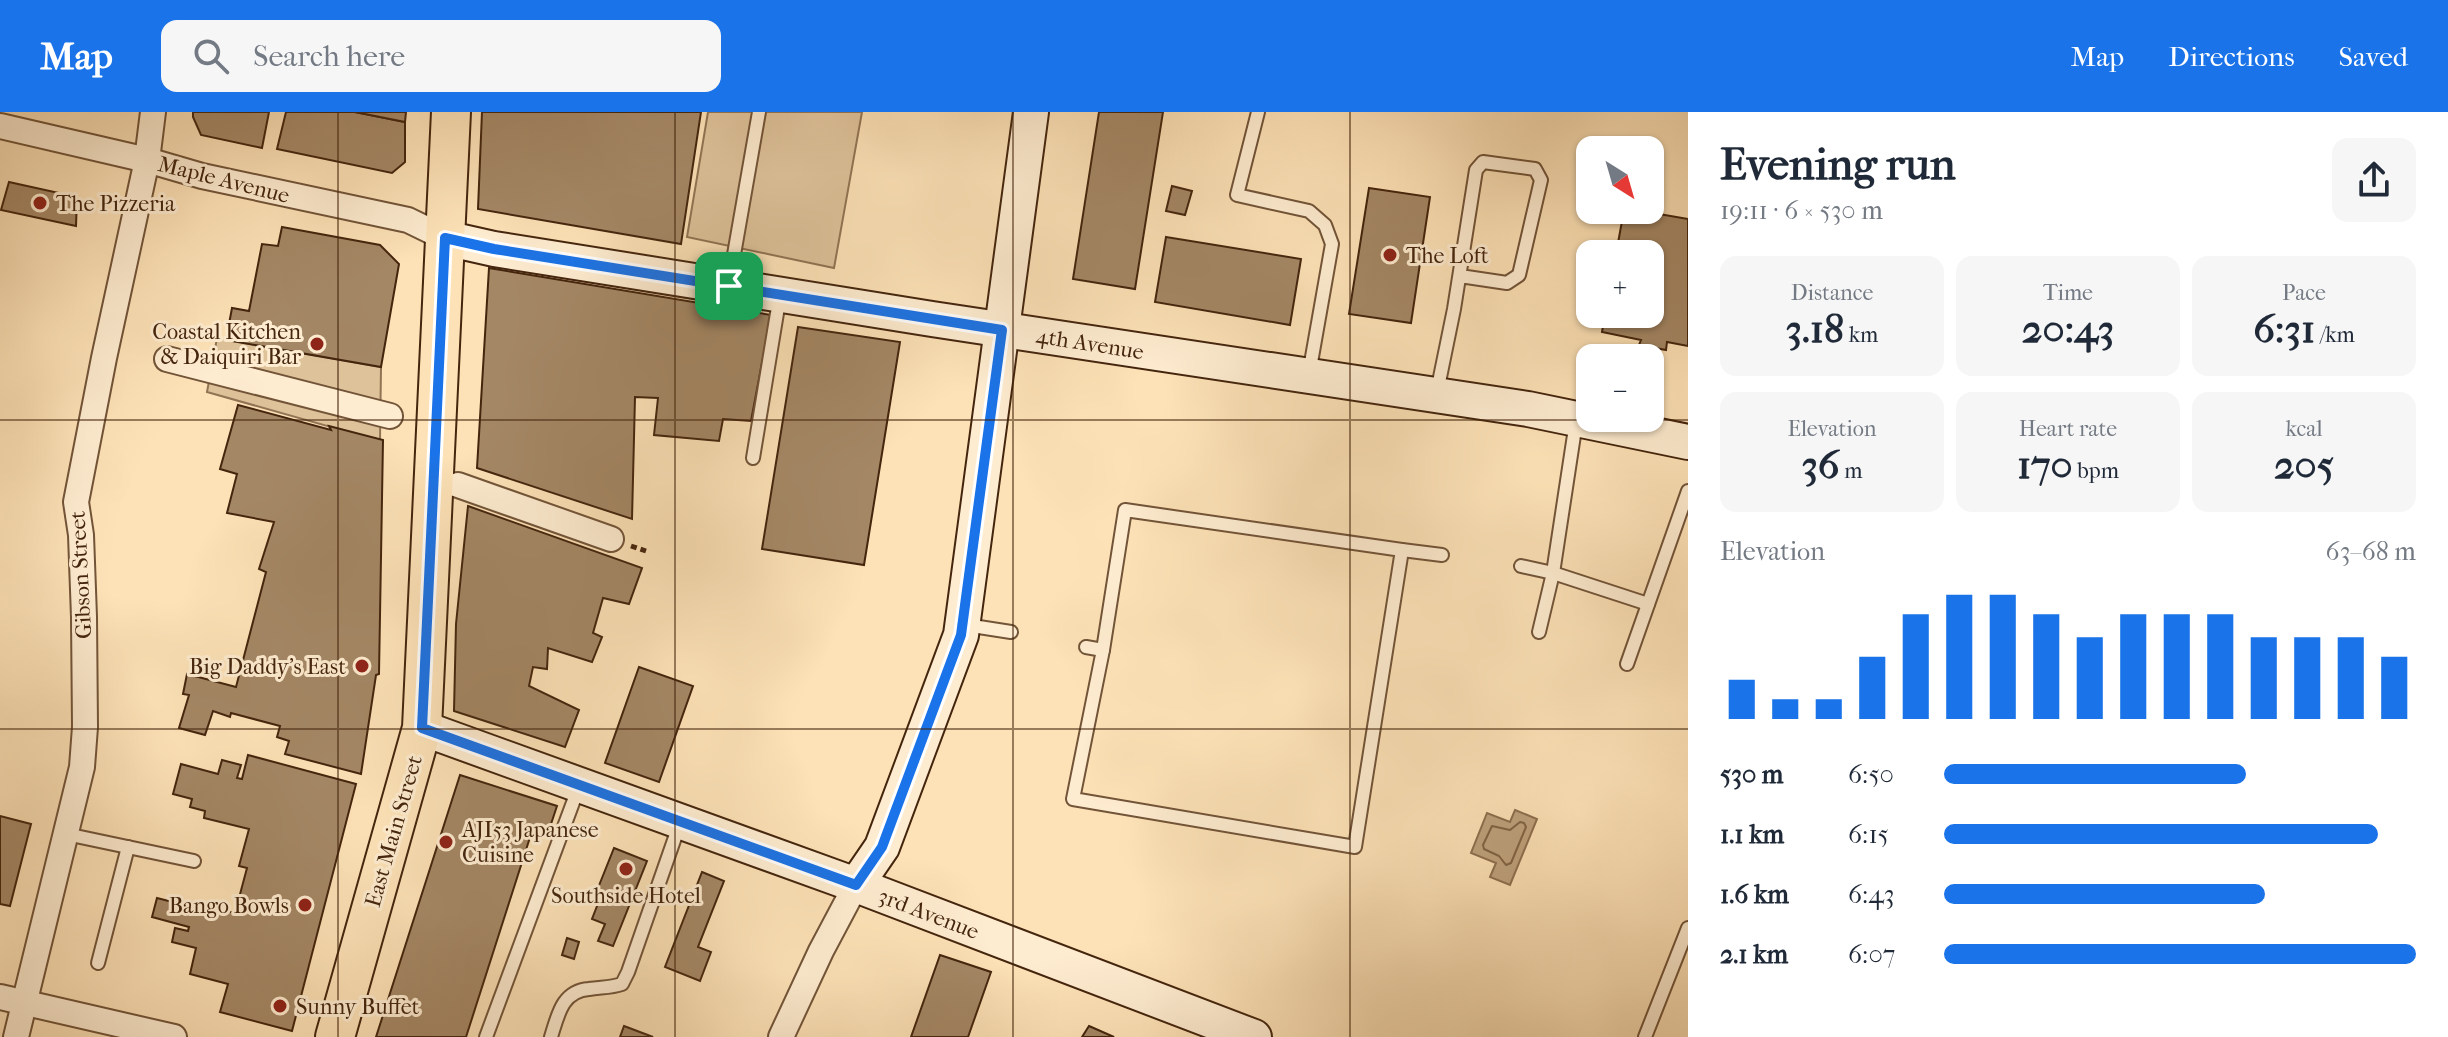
<!DOCTYPE html>
<html lang="en">
<head>
<meta charset="utf-8">
<style>
	body { margin:0; font-family:"IM FELL French Canon",serif; background:#f6f6f7; color:#1f2937; height:100vh; display:flex; flex-direction:column; font-size:30px; white-space:nowrap }
	* { box-sizing:border-box; margin:0 }
	p { font-size:26px; color:#747a83 }
	.icon { flex:none; width:44px; height:44px; fill:none; stroke:currentColor; stroke-width:2; stroke-linecap:round; stroke-linejoin:round }
	.map { position:relative; flex:1; overflow:hidden }
	.details { display:flex; flex-direction:column; background:#fff; width:760px }
	.details>* { flex:none }
	.needle { width:52px; rotate:143deg }
	.buttons { position:absolute; left:1576px; top:24px; display:grid; gap:16px }
	.buttons a { display:grid; place-items:center; width:88px; height:88px; border-radius:16px; background:#fff; box-shadow:0 2px 6px #0004; font-size:40px }
	.pin { position:absolute; display:grid; place-items:center; width:68px; height:68px; color:#fff; margin:-34px; border-radius:16px; box-shadow:0 4px 12px #0006 }
	.round { display:grid; place-items:center; flex:none; width:84px; height:84px; border-radius:16px; background:#f6f6f7 }
	.head { display:flex; align-items:center; justify-content:space-between; height:136px; padding:0 32px }
	h1 { font-size:44px; font-weight:800; line-height:60px }
	.stats { display:grid; grid-template-columns:repeat(3,1fr); gap:12px; height:136px; padding:8px 32px }
	.stats div { display:grid; align-content:center; border-radius:16px; background:#f6f6f7; text-align:center }
	.stats b { font-size:40px; font-weight:800 }
	.stats small { font-size:22px; font-weight:400 }
	.stats p { font-size:22px }
	.chart { height:224px; padding:16px 32px }
	.chart p { display:flex; justify-content:space-between }
	.chart svg { width:100%; height:144px; margin-top:8px; stroke:#1a73e8; stroke-width:6 }
	ul { padding:0 32px; list-style:none; font-size:26px }
	li { display:grid; grid-template-columns:128px 96px 1fr; align-items:center; height:60px }
	li i { height:20px; border-radius:10px; background:#1a73e8 }
	header { display:flex; align-items:center; gap:48px; box-sizing:border-box; height:112px; padding:0 40px; background:#1a73e8; color:#fff }
	header strong { font-size:38px }
	nav { display:flex; gap:44px; margin-inline-start:auto; font-size:28px }
	.search { width:560px; height:72px; background:#f6f6f7; display:flex; align-items:center; gap:20px; box-sizing:border-box; padding:0 28px; border-radius:16px; color:#747a83; font-size:30px }
	main { display:flex; flex:1; min-height:0 }
	.map>svg:first-child { display:block }
</style>
</head>
<body>
<header>
<strong>Map</strong>
<div class="search"><svg class="icon" aria-label="search" viewBox="0 0 24 24"><circle cx="10" cy="10" r="6"/><path d="M15 15l6 6"/></svg>Search here</div>
<nav><a>Map</a><a>Directions</a><a>Saved</a></nav>
</header>
<main>
<div class="map">
<svg width="1688" height="925" viewBox="0 0 1688 925">
	<rect width="100%" height="100%" fill="#fde2b7"/>
	<filter id="stains"><feTurbulence type="fractalNoise" baseFrequency=".0025" numOctaves="4"/><feColorMatrix values="0 0 0 0 .2 0 0 0 0 .09 0 0 0 0 .02 0 0 0 .5 -.17"/></filter>
	<radialGradient id="worn" r=".72"><stop offset=".6" stop-color="#630" stop-opacity="0"/><stop offset="1" stop-color="#630" stop-opacity=".3"/></radialGradient>
	<g fill="#dec29a" stroke="#917454" stroke-width="2">
		<path d="M708,0H862L834,156L687,125Z"/>
		<path d="M217,226L381,255L380,329L207,280Z"/>
	</g>
	<path fill="#bea27d" stroke="#8d7050" stroke-width="2" d="M1515,698L1537,707L1510,773L1490,765L1496,751L1471,741L1487,701L1510,710Z"/>
	<g fill="none" stroke-linecap="round" stroke-linejoin="round">
		<path stroke="#816445" stroke-width="2" d="M1520,710L1524,711L1526,715L1511,751L1506,753L1499,744L1484,737L1483,733L1492,714L1510,718Z"/>
	</g>
	<g fill="#a48765" stroke="#44250d" stroke-width="2">
		<path d="M193,0H269L262,36L201,23L193,5Z"/>
		<path d="M286,0H355L405,10V50L392,61L277,37Z"/>
		<path d="M355,0H406L405,10Z"/>
		<path d="M482,0H701L681,132L478,97Z"/>
		<path d="M1099,0H1163L1135,177L1073,167Z"/>
		<path d="M9,70L77,85L76,114L1,98Z"/>
		<path d="M1172,74L1192,79L1185,103L1166,99Z"/>
		<path d="M1369,76L1430,85L1411,211L1349,202Z"/>
		<path d="M1624,98H1636L1688,107V234L1667,230L1666,238L1639,233L1641,228L1602,220L1605,202H1650V142H1616Z"/>
		<path d="M282,115L380,133L399,152L381,255L226,228L232,196L249,199L262,132L278,134Z"/>
		<path d="M1166,125L1301,147L1290,213L1155,190Z"/>
		<path d="M489,156L771,203L751,309L723,307L719,329L654,323L658,286L635,285L632,407L477,356Z"/>
		<path d="M798,215L900,230L864,453L762,437Z"/>
		<path d="M238,293L331,318L329,314L383,328L379,562L376,563L361,662L285,642L289,629L277,625L280,614L231,601L230,605L213,599L205,623L179,616L189,583L183,582L187,562L236,575L266,460L259,457L274,410L227,401L237,362L220,357Z"/>
		<path d="M468,394L642,456L629,492L603,486L593,521L602,525L592,550L548,536L547,557L533,555L529,574L579,598L565,635L454,599L456,512Z"/>
		<path d="M639,555L693,574L659,670L605,651Z"/>
		<path d="M248,643L356,672L292,919L220,900L228,872L190,862L196,836L172,830L175,816L188,819L189,815L152,805L157,786L188,794L189,789L235,801L247,756L239,754L249,717L204,706L205,699L190,695L192,687L173,682L181,652L218,662L222,648L241,653L237,666L242,667Z"/>
		<path d="M460,663L557,694L548,721L533,716L466,925H376Z"/>
		<path d="M0,704L31,712L10,794L0,792Z"/>
		<path d="M614,736L647,749L613,834L598,829L605,812L592,807L599,789L594,786Z"/>
		<path d="M702,760L724,769L698,835L711,840L700,869L665,855Z"/>
		<path d="M567,826L579,830L574,847L562,843Z"/>
		<path d="M940,843L991,860L968,925H911Z"/>
		<path d="M624,914L653,925H620Z"/>
		<path d="M1089,914L1114,925H1082Z"/>
	</g>
	<g fill="none" stroke-linecap="round" stroke-linejoin="round">
		<g stroke="#725438" stroke-width="16">
			<g id="lane">
				<path d="M1258,0L1237,83L1309,99L1325,113L1332,132L1309,262"/>
				<path d="M729,171L759,0"/>
				<path d="M1437,280L1454,197L1476,58L1483,50L1535,57L1541,68L1519,163L1507,171L1460,164"/>
				<path d="M753,346L780,183"/>
				<path d="M1125,398L1402,438L1355,735L1073,687L1103,538Z"/>
				<path d="M1402,438L1442,443"/>
				<path d="M1521,454L1553,461L1648,492"/>
				<path d="M966,513L1011,520"/>
				<path d="M1539,520L1553,461L1576,310"/>
				<path d="M1086,535L1103,538"/>
				<path d="M1627,552L1688,379"/>
				<path d="M66,722L194,749"/>
				<path d="M98,851L128,735"/>
				<path d="M486,925L578,677"/>
				<path d="M551,925C558,903 562,879 589,877C601,875 610,876 622,872L628,860L680,711"/>
				<path d="M1645,925L1688,816"/>
			</g>
		</g>
		<g stroke="#725438" stroke-width="28">
			<g id="street">
				<path d="M0,14L147,48L202,64L408,108L445,126"/>
				<path d="M167,247L390,304"/>
				<path d="M458,373L611,427"/>
				<path d="M0,885L174,925"/>
				<path d="M16,925L82,655L85,615L84,505L81,423L76,390L104,246L147,48L153,0"/>
				<path d="M781,925L821,839L856,773"/>
			</g>
		</g>
		<g stroke="#44250d" stroke-width="38">
			<g id="secondary">
				<path d="M445,126L494,137L932,207L1528,297L1688,330"/>
				<path d="M422,616L856,773L1254,925"/>
				<path d="M856,773L882,735L961,523L1031,0"/>
			</g>
		</g>
		<g stroke="#44250d" stroke-width="42">
			<path id="primary" d="M335,925L422,616L451,0"/>
		</g>
		<path stroke="#44250d" stroke-width="5" stroke-dasharray="6 4" stroke-linecap="butt" d="M631,434L646,439"/>
		<use href="#lane" stroke="#feecd0" stroke-width="12"/>
		<use href="#street" stroke="#feecd0" stroke-width="24"/>
		<use href="#secondary" stroke="#feecd0" stroke-width="34"/>
		<use href="#primary" stroke="#fde2b7" stroke-width="38"/>
	</g>
	<g fill="none" stroke-linecap="round" stroke-linejoin="round">
		<g stroke="#fff" stroke-width="16">
			<path id="route" d="M445,126L494,137L1002,218L961,523L882,735L856,773L422,616Z"/>
		</g>
		<use href="#route" stroke="#1a73e8" stroke-width="10"/>
	</g>
	<path fill="none" stroke="#44250d" stroke-width="2" stroke-opacity="0.55" d="M338,0V925M675,0V925M1013,0V925M1350,0V925M0,308H1688M0,617H1688"/>
	<g fill="#8f2418" stroke="#feecd0" stroke-width="3">
		<circle cx="40" cy="91" r="8"/>
		<circle cx="1390" cy="143" r="8"/>
		<circle cx="317" cy="232" r="8"/>
		<circle cx="362" cy="554" r="8"/>
		<circle cx="446" cy="730" r="8"/>
		<circle cx="626" cy="757" r="8"/>
		<circle cx="305" cy="793" r="8"/>
		<circle cx="280" cy="894" r="8"/>
	</g>
	<g text-anchor="middle" stroke-width="6" stroke-linejoin="round" paint-order="stroke">
		<g font-size="22" fill="#44250d" stroke="#feecd0">
			<text transform="translate(224 67) rotate(14)" y="8">Maple Avenue</text>
			<text transform="translate(1090 231) rotate(9)" y="8">4th Avenue</text>
			<text transform="translate(80 463) rotate(-93)" y="8">Gibson Street</text>
			<text transform="translate(393 719) rotate(-74)" y="8">East Main Street</text>
			<text transform="translate(929 801) rotate(21)" y="8">3rd Avenue</text>
		</g>
		<g font-size="22" fill="#44250d" stroke="#feecd0" text-anchor="start">
			<text x="56" y="99">The Pizzeria</text>
			<text x="1406" y="151">The Loft</text>
			<text x="301" y="227" text-anchor="end">Coastal Kitchen<tspan x="301" dy="25">&amp; Daiquiri Bar</tspan></text>
			<text x="346" y="562" text-anchor="end">Big Daddy’s East</text>
			<text x="462" y="725">AJI53 Japanese<tspan x="462" dy="25">Cuisine</tspan></text>
			<text x="626" y="791" text-anchor="middle">Southside Hotel</text>
			<text x="289" y="801" text-anchor="end">Bango Bowls</text>
			<text x="296" y="902">Sunny Buffet</text>
		</g>
	</g>
	<rect width="100%" height="100%" filter="url(#stains)"/>
	<rect width="100%" height="100%" fill="url(#worn)"/>
</svg>
<div class="buttons">
<a><svg class="needle" viewBox="-14 -14 28 28"><path d="M0-13l5 13h-10z" fill="#e53935"/><path d="M0 13l5-13h-10z" fill="#747a83"/></svg></a>
<a>+</a>
<a>−</a>
</div>
<div class="pin" style="left:729px;top:174px;background:#1e9e55"><svg class="icon" aria-label="arrive" viewBox="0 0 24 24"><path d="M6 21V4h12l-3 4 3 4H6"/></svg></div>
</div>
<section class="details">
<div class="head"><div><h1>Evening run</h1><p>19:11 · 6 × 530 m</p></div><a class="round"><svg class="icon" aria-label="share" viewBox="0 0 24 24"><path d="M12 15V3M7 8l5-5 5 5M5 13v7h14v-7"/></svg></a></div>
<div class="stats">
<div><p>Distance</p><b>3.18<small> km</small></b></div>
<div><p>Time</p><b>20:43</b></div>
<div><p>Pace</p><b>6:31<small> /km</small></b></div>
</div>
<div class="stats">
<div><p>Elevation</p><b>36<small> m</small></b></div>
<div><p>Heart rate</p><b>170<small> bpm</small></b></div>
<div><p>kcal</p><b>205</b></div>
</div>
<div class="chart"><p><span>Elevation</span>63–68 m</p>
<svg viewBox="0 0 160 44" preserveAspectRatio="none"><path d="M5 44V32M15 44V38M25 44V38M35 44V25M45 44V12M55 44V6M65 44V6M75 44V12M85 44V19M95 44V12M105 44V12M115 44V12M125 44V19M135 44V19M145 44V19M155 44V25"/></svg>
</div>
<ul>
<li><b>530 m</b>6:50<i style="width:64%"></i></li>
<li><b>1.1 km</b>6:15<i style="width:92%"></i></li>
<li><b>1.6 km</b>6:43<i style="width:68%"></i></li>
<li><b>2.1 km</b>6:07<i style="width:100%"></i></li>
</ul>
</section>
</main>
</body>
</html>
